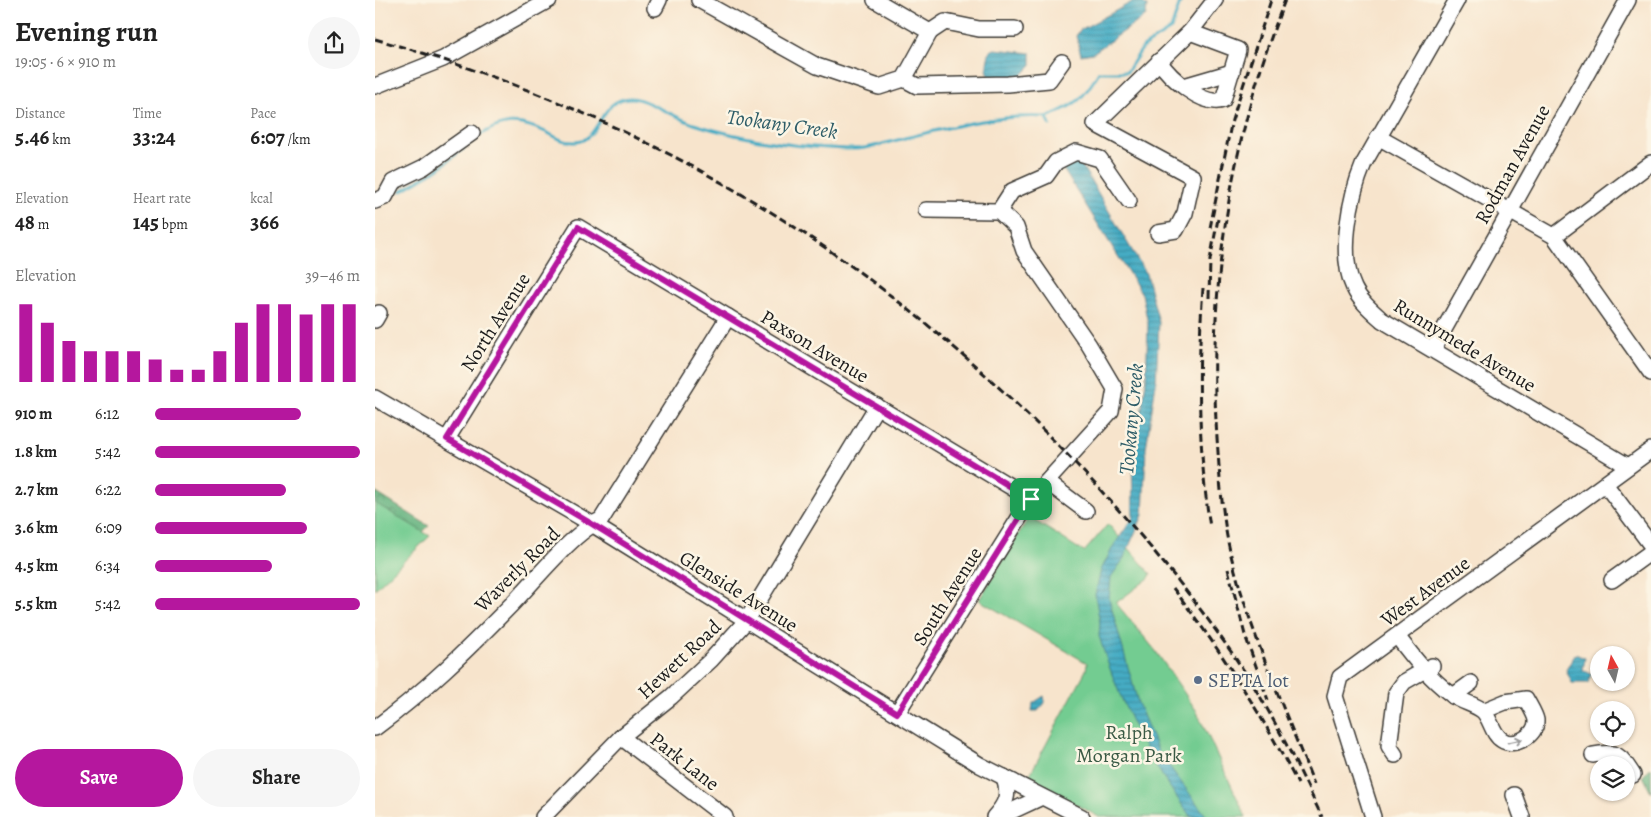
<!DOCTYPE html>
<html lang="en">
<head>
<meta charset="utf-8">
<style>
	body { margin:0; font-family:Alegreya,serif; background:#f6f6f6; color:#222; height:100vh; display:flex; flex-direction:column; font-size:19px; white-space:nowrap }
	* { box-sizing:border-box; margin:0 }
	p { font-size:16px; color:#767676 }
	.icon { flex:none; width:28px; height:28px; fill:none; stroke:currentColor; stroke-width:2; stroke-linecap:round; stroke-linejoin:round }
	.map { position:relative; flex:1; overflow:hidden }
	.side { display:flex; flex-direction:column; background:#fff; width:375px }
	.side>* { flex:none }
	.needle { width:32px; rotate:352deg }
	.tools { position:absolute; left:1215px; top:646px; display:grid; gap:10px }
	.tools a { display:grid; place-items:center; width:45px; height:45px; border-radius:50%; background:#fff; box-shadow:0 1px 4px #0004; font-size:25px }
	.pin { position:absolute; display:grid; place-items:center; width:42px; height:42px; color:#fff; margin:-21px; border-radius:10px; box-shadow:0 2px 8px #0006 }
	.round { display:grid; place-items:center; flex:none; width:52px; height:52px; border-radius:26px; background:#f6f6f6 }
	.summary { display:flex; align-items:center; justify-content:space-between; height:85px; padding:0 15px }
	h1 { font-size:28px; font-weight:600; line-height:38px }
	.stats { display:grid; grid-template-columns:repeat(3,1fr); gap:8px; height:85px; padding:5px 15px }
	.stats div { display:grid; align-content:center }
	.stats b { font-size:21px; font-weight:600 }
	.stats small { font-size:14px; font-weight:400 }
	.stats p { font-size:14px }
	.chart { height:140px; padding:10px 15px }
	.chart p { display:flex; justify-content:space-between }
	.chart svg { width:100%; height:90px; margin-top:5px; stroke:#b5179e; stroke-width:6 }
	.cta { display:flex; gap:10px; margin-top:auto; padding:10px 15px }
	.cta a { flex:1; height:58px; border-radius:30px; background:#b5179e; color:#fff; font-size:20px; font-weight:600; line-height:58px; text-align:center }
	.cta a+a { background:#f6f6f6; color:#222 }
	ul { padding:0 15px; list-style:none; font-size:16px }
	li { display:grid; grid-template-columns:80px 60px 1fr; align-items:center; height:38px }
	li i { height:12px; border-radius:6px; background:#b5179e }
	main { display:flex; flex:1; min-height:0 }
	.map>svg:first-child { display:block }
</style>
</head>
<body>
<main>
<section class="side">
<div class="summary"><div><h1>Evening run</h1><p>19:05 · 6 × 910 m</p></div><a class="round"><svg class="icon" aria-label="share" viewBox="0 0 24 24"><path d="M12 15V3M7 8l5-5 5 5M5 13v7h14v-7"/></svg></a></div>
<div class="stats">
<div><p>Distance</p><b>5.46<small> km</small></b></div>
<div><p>Time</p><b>33:24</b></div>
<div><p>Pace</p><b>6:07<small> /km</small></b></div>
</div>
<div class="stats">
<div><p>Elevation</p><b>48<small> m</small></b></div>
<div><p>Heart rate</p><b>145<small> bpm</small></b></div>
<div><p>kcal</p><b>366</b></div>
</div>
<div class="chart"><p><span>Elevation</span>39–46 m</p>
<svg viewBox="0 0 160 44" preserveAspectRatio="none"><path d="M5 44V6M15 44V15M25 44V24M35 44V29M45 44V29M55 44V29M65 44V33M75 44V38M85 44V38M95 44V29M105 44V15M115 44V6M125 44V6M135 44V11M145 44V6M155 44V6"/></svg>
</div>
<ul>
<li><b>910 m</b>6:12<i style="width:71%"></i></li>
<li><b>1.8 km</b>5:42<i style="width:100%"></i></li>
<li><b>2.7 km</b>6:22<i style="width:64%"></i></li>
<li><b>3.6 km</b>6:09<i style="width:74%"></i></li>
<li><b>4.5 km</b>6:34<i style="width:57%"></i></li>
<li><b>5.5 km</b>5:42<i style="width:100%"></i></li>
</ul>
<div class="cta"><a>Save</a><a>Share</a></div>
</section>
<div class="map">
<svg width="1276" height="817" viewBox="0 0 1276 817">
	<defs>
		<pattern id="forest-crowns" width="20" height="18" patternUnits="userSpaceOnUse" patternTransform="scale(1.25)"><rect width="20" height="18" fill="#5eb07b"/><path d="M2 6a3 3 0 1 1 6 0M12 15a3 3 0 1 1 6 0" fill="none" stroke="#4d8e64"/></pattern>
		<pattern id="water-rules" width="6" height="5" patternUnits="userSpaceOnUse" patternTransform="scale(1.25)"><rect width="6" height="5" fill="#45acc4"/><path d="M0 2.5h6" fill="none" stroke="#398b9e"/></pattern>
	</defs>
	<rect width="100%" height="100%" fill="#fcf5e5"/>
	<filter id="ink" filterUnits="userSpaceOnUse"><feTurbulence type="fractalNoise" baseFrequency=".02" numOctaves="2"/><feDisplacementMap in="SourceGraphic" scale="10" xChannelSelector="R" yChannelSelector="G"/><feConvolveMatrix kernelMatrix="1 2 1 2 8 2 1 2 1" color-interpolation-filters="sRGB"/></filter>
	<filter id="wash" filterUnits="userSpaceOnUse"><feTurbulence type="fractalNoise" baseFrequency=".0096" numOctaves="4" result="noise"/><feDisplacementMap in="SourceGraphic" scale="20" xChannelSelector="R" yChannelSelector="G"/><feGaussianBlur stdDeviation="1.12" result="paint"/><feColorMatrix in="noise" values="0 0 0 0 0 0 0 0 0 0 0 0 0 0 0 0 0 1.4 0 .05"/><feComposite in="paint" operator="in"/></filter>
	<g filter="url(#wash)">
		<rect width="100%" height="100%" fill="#f7e4cc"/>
		<g fill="url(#forest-crowns)" stroke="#3d664c">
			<path d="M0,492L54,526L0,580Z"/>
			<path d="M1276,767V792L1268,776Z"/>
		</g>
		<g fill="#73cc91" stroke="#487456">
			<path d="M0,503L55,536L0,589Z"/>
			<path d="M654,517L709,552L733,524L776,574L774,578L741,603L780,650L821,710L871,817H724L653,778L711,670L712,663L604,600Z"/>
		</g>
		<g fill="url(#water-rules)" stroke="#306470">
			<path d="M759,1L768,2L772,6L771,16L718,53L706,55L701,36L705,30Z"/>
			<path d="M620,49L656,53V66L643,79L615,78C610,68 612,61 615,51Z"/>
			<path d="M702,161L706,164L771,274L784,322L781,383L771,448L768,515L748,560L736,577L734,599L763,703L783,751L832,817H816C772,758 746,707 724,636L725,623L720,595L726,570L739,545L758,518L757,448L754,434L765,421L771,381L773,324L767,294L688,169L689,166Z"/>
			<path d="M1200,654L1210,658L1208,670L1216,674L1213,683H1197L1191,670Z"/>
			<path d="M669,696L670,703L663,711H657L658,703Z"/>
		</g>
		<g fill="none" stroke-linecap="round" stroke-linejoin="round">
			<g stroke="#45acc4" stroke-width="3">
				<path d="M672,117C702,104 707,101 724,72H752L768,47L796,29L806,0"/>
				<path d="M100,139C126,119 144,119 173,133C182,138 190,143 201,142C226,140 224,97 257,98C270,98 303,119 319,124C369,140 419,147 471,149C494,150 512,142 534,137C579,126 625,114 672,117L675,125"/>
				<path d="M26,191L63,169L89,148"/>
			</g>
		</g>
	</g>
	<g filter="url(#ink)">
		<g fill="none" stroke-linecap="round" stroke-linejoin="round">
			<g stroke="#3d3a36" stroke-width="18">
				<g id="minor">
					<path d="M324,0L442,66L504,87L529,79L555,32L500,0"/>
					<path d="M1082,0L989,163C975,196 963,255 979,288C985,301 997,311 1007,320L1253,466"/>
					<path d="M280,8L284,0"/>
					<path d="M555,32L570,22L604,29H640"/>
					<path d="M784,61C795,78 828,107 848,100L863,50L815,32"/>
					<path d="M529,79L542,86L633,84L674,80L687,62"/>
					<path d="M0,86L68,59L174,0"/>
					<path d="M809,86L857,72"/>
					<path d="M1003,137L1179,236L1276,373"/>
					<path d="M0,201L10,197L18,182L49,167L97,133"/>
					<path d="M624,211L637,191L671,176L681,162L701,152L725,159L754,201"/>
					<path d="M783,233L801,230L810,213L818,177L720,124L815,32L840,0"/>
					<path d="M1179,236L1276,163"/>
					<path d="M0,320L4,313"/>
					<path d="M1058,349L1253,0"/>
					<path d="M0,398L217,524L605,765L707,817"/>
					<path d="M72,439L203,227L656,499"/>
					<path d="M672,482L711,511"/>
					<path d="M1230,484L1276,545"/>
					<path d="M1237,580L1276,552"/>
					<path d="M1022,636C1038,657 1055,679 1077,695C1086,702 1100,704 1108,711C1116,719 1117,734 1127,740C1139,748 1162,736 1161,720C1160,714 1154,705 1151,699L1130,702L1108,711"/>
					<path d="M1078,696L1096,683"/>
					<path d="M522,713L656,499L736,411L740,389L714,345L649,251L641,227L624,211L551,210"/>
					<path d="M0,728C48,693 93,649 135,606C158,583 198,532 226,520L353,317"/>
					<path d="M246,737L350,817"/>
					<path d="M1020,755L1014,746L1021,693L1029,682L1057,666"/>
					<path d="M1218,755C1242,750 1245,755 1258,775"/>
					<path d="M1139,795L1147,817"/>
					<path d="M168,817L246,737L296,697L336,660L372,620L502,406"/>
					<path d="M619,817C631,804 635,795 629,777"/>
					<path d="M624,817L667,797"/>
					<path d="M998,817L960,696L965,677L1276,450"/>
				</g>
			</g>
			<use href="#minor" stroke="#fff" stroke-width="15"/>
			<g stroke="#1c1c1c" stroke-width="3" stroke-dasharray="8 4" stroke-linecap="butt">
				<path d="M910,0C855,140 832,288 842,438C845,479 847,523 858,563C878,639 910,711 939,784"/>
				<path d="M0,39C287,120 517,264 719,483C774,543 828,608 873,677C901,721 924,769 947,817"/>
				<path d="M835,228L857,120L896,0"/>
				<path d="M828,288C822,368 823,448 835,527"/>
				<path d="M834,298L835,260L843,219"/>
				<path d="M853,569L870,635L893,700"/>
				<path d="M798,588C845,649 887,715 923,784"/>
			</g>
		</g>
		<defs><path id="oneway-shaft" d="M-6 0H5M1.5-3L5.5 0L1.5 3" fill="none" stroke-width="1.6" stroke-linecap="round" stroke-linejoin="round" transform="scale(1.25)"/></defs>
		<use stroke="#999" href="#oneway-shaft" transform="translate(1140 741) rotate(-11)"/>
	</g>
	<g fill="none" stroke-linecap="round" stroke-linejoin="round" filter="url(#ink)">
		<g stroke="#fff" stroke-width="10">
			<path id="route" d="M203,227L656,499L522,713L217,524L72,439Z"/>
		</g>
		<use href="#route" stroke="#b5179e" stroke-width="6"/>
	</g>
	<circle fill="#5c6f8a" stroke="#fcf5e5" stroke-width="2" cx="823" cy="680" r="5"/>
	<g text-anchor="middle" stroke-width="5" stroke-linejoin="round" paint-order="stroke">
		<g font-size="20" fill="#1c1c1c" stroke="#fcf5e5">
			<text transform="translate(1137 164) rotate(-61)" y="7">Rodman Avenue</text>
			<text transform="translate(120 322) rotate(-58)" y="7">North Avenue</text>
			<text transform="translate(1090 345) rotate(31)" y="7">Runnymede Avenue</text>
			<text transform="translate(440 346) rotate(31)" y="7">Paxson Avenue</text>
			<text transform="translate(142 569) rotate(-45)" y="7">Waverly Road</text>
			<text transform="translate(364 591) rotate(32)" y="7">Glenside Avenue</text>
			<text transform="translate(1050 591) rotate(-36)" y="7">West Avenue</text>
			<text transform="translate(572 596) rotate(-58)" y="7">South Avenue</text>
			<text transform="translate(304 659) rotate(-43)" y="7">Hewett Road</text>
			<text transform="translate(310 761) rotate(38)" y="7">Park Lane</text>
		</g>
		<g font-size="20" fill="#4e5e75" stroke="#fcf5e5" text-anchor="start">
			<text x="833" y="687">SEPTA lot</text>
		</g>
		<g font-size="20" fill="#3a5a45" stroke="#fcf5e5">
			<text x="754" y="739">Ralph<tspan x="754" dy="23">Morgan Park</tspan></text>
		</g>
		<g font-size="21" font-style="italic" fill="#2e5d68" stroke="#fcf5e5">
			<text transform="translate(407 124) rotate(8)" y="7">Tookany Creek</text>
			<text transform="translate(756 419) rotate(-85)" y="7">Tookany Creek</text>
		</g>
	</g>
</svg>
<div class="tools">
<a><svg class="needle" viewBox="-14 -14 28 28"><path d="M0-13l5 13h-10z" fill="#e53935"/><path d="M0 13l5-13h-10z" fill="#767676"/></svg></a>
<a><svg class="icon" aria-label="locate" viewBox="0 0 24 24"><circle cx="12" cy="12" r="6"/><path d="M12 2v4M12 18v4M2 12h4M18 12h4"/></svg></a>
<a><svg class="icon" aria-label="layers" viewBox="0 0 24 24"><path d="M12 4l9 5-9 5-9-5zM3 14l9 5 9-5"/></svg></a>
</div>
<div class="pin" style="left:656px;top:499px;background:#1e9e55"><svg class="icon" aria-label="arrive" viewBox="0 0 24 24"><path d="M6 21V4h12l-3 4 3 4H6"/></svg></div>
</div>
</main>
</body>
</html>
